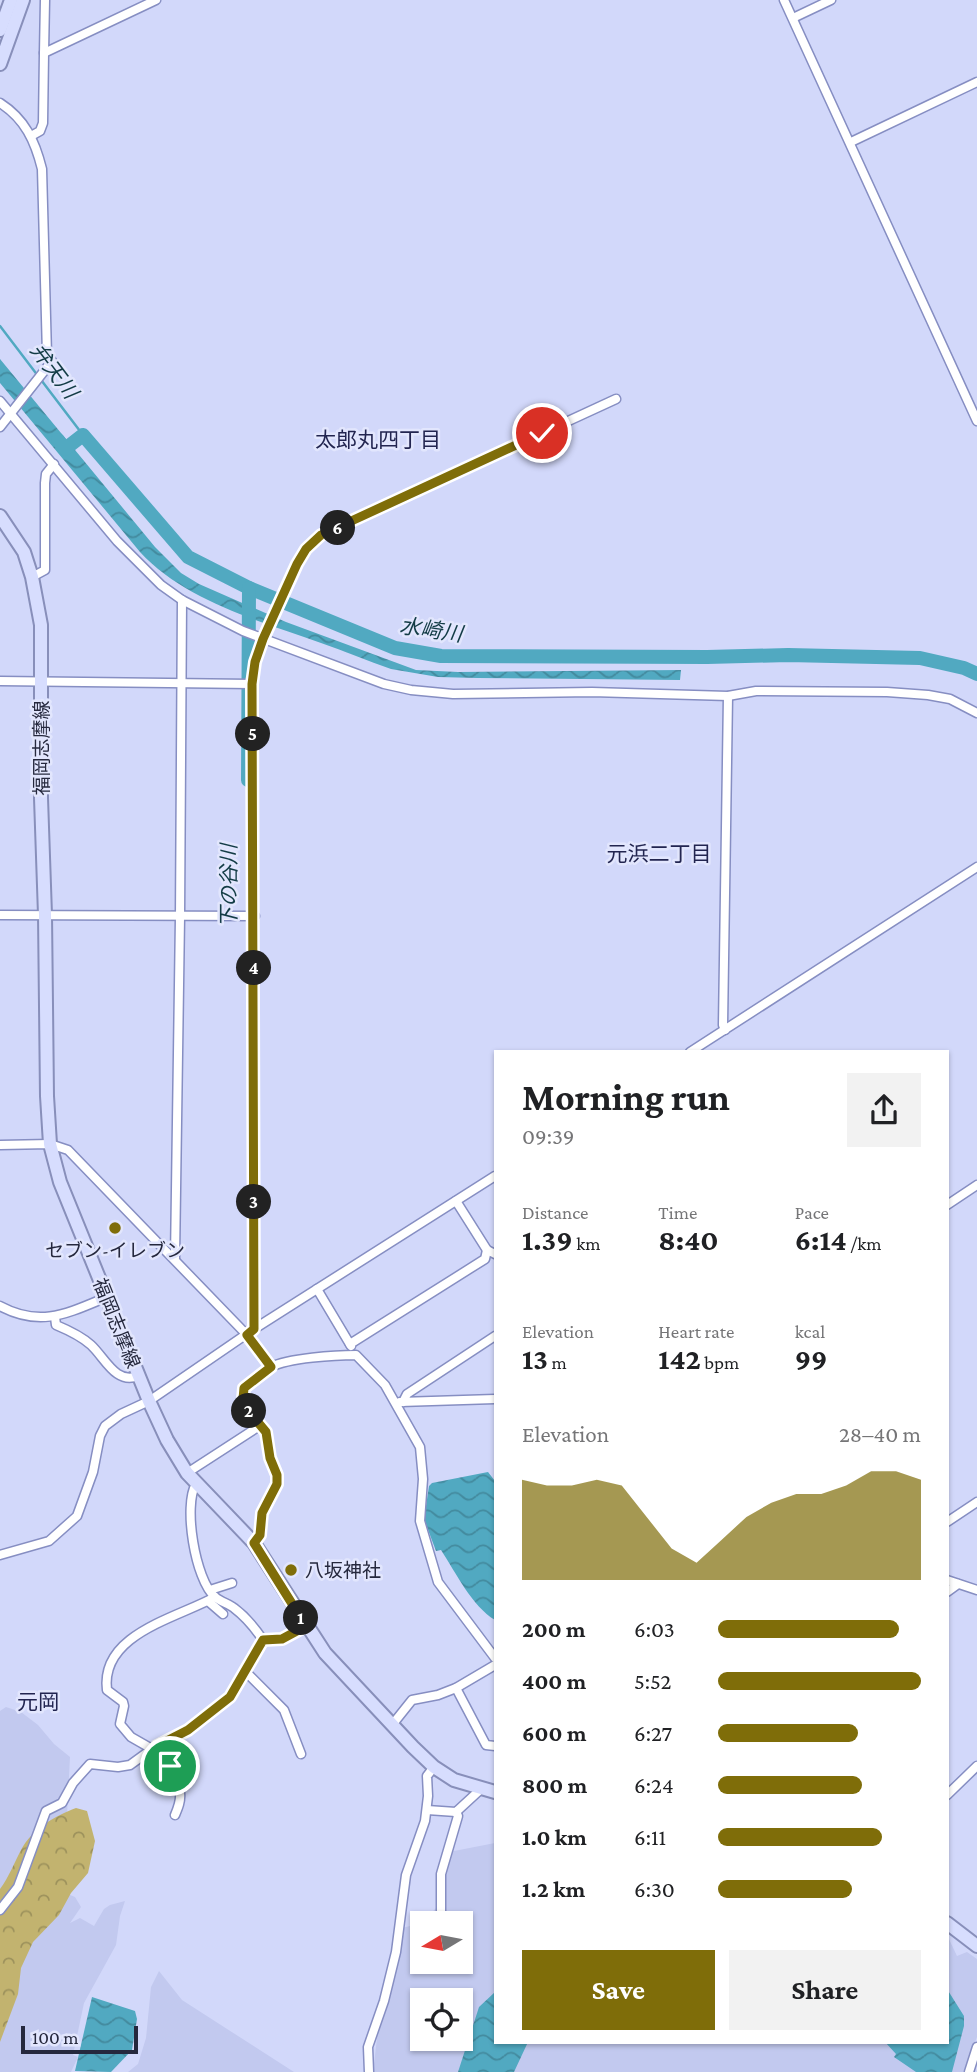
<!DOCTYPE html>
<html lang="en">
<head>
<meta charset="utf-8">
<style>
	body { margin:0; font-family:"Crimson Pro","Noto Sans JP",serif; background:#f2f2f2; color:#202124; height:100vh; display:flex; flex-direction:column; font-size:26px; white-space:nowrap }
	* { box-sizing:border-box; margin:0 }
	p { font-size:23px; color:#757577 }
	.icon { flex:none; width:38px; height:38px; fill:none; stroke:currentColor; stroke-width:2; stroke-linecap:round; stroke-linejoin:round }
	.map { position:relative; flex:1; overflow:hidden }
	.panel { position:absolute; left:494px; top:1050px; width:455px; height:994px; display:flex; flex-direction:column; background:#fff; border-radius:0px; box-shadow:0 2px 5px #0004 }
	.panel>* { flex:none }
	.needle { width:46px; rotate:260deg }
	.fabs { position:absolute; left:410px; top:1911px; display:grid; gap:14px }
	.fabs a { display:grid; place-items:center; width:63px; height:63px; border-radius:0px; background:#fff; box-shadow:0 2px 5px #0004; font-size:35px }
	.scale { position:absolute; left:21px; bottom:18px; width:117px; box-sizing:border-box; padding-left:7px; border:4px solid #25283d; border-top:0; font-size:19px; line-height:24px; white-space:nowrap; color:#25283d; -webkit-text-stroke:5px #e2e6fd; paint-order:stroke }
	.pin { position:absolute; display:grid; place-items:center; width:60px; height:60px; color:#fff; margin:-30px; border:4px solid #fff; border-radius:50%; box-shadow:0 2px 7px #0007 }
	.km { position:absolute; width:35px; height:35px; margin:-18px; border-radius:50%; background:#222; color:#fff; font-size:19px; line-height:35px; text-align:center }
	.round { display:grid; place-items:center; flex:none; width:74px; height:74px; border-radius:0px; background:#f2f2f2 }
	.summary { display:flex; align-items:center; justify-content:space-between; height:119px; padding:0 28px }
	h1 { font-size:38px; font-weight:700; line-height:52px }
	.metrics { display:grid; grid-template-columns:repeat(3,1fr); gap:10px; height:119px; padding:7px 28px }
	.metrics div { display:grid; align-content:center }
	.metrics b { font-size:30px; font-weight:700 }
	.metrics small { font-size:19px; font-weight:400 }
	.metrics p { font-size:19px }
	.chart { height:196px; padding:14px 28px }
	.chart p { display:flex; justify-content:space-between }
	.chart svg { width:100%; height:126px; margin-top:7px; fill:#7f6d09; opacity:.7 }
	.action { display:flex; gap:14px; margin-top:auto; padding:14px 28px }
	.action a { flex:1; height:80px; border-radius:0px; background:#7f6d09; color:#fff; font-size:28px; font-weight:700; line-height:80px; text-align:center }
	.action a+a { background:#f2f2f2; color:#202124 }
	ul { padding:0 28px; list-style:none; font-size:23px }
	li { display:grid; grid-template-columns:112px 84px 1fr; align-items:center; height:52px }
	li i { height:18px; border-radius:9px; background:#7f6d09 }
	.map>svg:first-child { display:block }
</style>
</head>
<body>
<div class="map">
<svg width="977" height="2072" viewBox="0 0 977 2072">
	<defs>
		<pattern id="forest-crowns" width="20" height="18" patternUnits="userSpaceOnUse" patternTransform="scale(1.75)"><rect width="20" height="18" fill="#c2b36f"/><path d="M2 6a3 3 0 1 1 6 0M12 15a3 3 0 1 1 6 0" fill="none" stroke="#9d925c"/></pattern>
		<pattern id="water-waves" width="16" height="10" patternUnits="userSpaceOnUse" patternTransform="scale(1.75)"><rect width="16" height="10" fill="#51a9c1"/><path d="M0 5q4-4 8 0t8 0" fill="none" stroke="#438a9e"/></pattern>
	</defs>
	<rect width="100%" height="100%" fill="#d2d8fa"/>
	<g fill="#c2c9ef" fill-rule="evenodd">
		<path d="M6,1707L21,1712L38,1725L54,1744L70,1757L63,1892L75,1897L81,1907L70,1923L80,1918L94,1926L104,1909L110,1905L125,1901L120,1916L116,1945L84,2003L73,2055L78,2057L71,2072H0V1711Z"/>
		<path d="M495,1843V2042H947V1935L957,1956L967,1952L977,1959V2037L963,2072H373L378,2030L402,1928L422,1923L437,1907H443L444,1865L449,1852ZM422,1923H460V1962H422ZM422,2000H460V2039H422Z"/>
		<path d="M159,1971L182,2000L294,2072H128L138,2064L146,2038L151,1987Z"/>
	</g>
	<path fill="url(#forest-crowns)" d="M76,1808L87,1811L95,1841L88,1873L71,1893L59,1915L33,1942L21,1968L18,1994L0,2042V1889C9,1877 14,1863 21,1850C32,1829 55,1816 76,1808Z"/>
	<g fill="url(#water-waves)">
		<path d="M0,359L155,547L181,573L199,584L286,622L416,670L458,672L681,670L680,680L477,678L438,677L391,669C368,661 344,651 321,643C260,621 185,601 140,552L0,383Z"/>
		<path d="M488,1472L495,1481V1620C472,1606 456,1573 441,1550L436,1551L424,1519L429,1486L432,1483Z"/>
		<path d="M947,1989L964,2016V2026L952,2072H916L894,2057L896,2054L885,2042H947Z"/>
		<path d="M495,1992V2042H528L514,2072H458L479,2007Z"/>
		<path d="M92,1997L135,2011L137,2019L132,2050L111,2072L75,2071Z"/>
	</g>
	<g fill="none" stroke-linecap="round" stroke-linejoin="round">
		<path stroke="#51a9c1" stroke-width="2.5" d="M0,326L83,435"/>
		<g stroke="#51a9c1" stroke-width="14">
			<path d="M58,440L65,449L83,435L188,557L249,588L395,648L441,656L707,657L788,655L920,658L964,668L977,674"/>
			<path d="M248,780L249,588"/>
		</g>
		<g stroke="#868ec2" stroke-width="11">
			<g id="minor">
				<path d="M784,0L977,421"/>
				<path d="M793,18L831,0"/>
				<path d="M44,53L45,0"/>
				<path d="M0,103C25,119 35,141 42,169L47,355L52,361L0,427"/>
				<path d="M31,136L40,131L43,123L44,53L156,0"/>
				<path d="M851,142L977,82"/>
				<path d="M0,401L117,541L161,585L182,600L243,631L384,684L411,690L453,694L592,692L728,696L756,691L887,692L928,695L950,699L977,713"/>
				<path d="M32,577L45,570V483L46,474L54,464"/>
				<path d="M0,681L252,684"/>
				<path d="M0,915L255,916"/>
				<path d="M725,1030L723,1025L728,696"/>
				<path d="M690,1052L977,867"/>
				<path d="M0,1145L50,1144L68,1150L247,1335L271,1367"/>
				<path d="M456,1201L487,1250L495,1254"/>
				<path d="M947,1205L977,1185"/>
				<path d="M175,1258L180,917L182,600"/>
				<path d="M317,1289L351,1346"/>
				<path d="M0,1306C41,1328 68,1313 107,1297"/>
				<path d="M55,1317L56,1325C68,1330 81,1336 91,1345C105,1358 116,1385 138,1376"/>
				<path d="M254,1329L252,684L255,662L263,639L297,564L306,549L321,535L616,399"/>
				<path d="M350,1344L485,1259L487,1250"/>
				<path d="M400,1402L495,1399"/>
				<path d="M403,1402L407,1394L495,1336"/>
				<path d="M187,1473L261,1425"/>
				<path d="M196,1484C183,1505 195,1580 215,1597C221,1602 229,1604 234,1608C246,1617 255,1628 263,1640L282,1639L306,1626"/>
				<path d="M947,1522L977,1502"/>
				<path d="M254,1543L260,1535L262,1513L277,1484V1475L270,1458L266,1431L246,1408L243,1399L244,1388C253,1382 262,1372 271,1367C288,1358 336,1355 356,1355L385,1385L420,1447L423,1479L420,1521L438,1582L495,1658"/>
				<path d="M0,1555L49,1541L77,1516L93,1472L100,1436L105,1426L121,1414L149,1401L254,1329L495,1176"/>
				<path d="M947,1580L977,1590"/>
				<path d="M210,1590L232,1583"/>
				<path d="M947,1592L958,1584"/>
				<path d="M208,1601L223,1614"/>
				<path d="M246,1672L284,1710L301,1754"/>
				<path d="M456,1688L486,1745L495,1746"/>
				<path d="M392,1725L412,1700L438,1695L456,1688L495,1665"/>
				<path d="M157,1746C167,1756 179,1779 180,1793C181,1801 178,1808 175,1815"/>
				<path d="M152,1749L131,1737L120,1724L124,1706L123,1702L107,1690C100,1634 177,1618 215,1597"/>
				<path d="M947,1795L977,1766"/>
				<path d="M427,1810L456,1812L481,1789"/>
				<path d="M0,1910L18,1887L46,1811L62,1803L73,1783L90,1764L118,1767L130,1765L152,1749L188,1730L230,1697L263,1640"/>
				<path d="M441,1911V1874L458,1816L456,1812"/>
				<path d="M369,2072L368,2047L384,2001L396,1952L406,1875L425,1821L428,1796L427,1776L434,1767"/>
				<path d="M969,2072L977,2047"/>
			</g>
		</g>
		<g stroke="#888fba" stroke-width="16">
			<g id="primary">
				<path d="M0,30L11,0"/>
				<path d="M0,64L23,0"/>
				<path d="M0,516L24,552L32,577L41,625V798L45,915L47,1096L50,1144L60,1182L149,1401L167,1440L187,1473L254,1543L325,1653L413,1747L434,1767L454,1780L495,1792"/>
				<path d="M947,1923L977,1946"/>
			</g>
		</g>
		<use href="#minor" stroke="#fff" stroke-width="8"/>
		<use href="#primary" stroke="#d7ddfe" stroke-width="12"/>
	</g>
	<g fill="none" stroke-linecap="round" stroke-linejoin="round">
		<g stroke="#fff" stroke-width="14">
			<path id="route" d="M170,1766L162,1751L157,1746L188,1730L230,1697L263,1640L282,1639L306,1626L254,1543L260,1535L262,1513L277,1484V1475L270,1458L266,1432L246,1408L243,1399L244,1388L271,1367L247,1335L254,1329L252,684L255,662L263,639L297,564L306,549L321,535L542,433"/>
		</g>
		<use href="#route" stroke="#7f6d09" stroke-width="9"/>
	</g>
	<g fill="#7f6d09" stroke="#e2e6fd" stroke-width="2.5">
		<circle cx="115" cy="1228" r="7"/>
		<circle cx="291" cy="1570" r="7"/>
	</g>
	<g text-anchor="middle" stroke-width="5" stroke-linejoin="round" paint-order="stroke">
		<g font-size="19" fill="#25283d" stroke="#e2e6fd">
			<text transform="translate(41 748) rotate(-90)" y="7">福岡志摩線</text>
			<text transform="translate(117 1323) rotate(68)" y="7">福岡志摩線</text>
		</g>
		<g font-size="19" fill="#25283d" stroke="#e2e6fd">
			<text x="115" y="1257">セブン-イレブン</text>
			<text x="305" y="1577" text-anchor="start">八坂神社</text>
		</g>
		<g font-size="21" font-style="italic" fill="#133c46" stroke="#e2e6fd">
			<text transform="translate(54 371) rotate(53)" y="7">弁天川</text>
			<text transform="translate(431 630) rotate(8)" y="7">水崎川</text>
			<text transform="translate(229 886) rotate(-90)" y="7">下の谷川</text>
		</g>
		<g font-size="21" fill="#222550" stroke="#e2e6fd">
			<text x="378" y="447">太郎丸四丁目</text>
			<text x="659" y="861">元浜二丁目</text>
			<text x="38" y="1709">元岡</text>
		</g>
	</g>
</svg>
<div class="fabs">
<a><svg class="needle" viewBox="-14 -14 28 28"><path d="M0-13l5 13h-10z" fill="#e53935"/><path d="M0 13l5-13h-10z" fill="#757577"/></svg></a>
<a><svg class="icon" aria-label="locate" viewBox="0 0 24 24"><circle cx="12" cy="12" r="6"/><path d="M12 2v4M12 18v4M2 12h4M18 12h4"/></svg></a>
</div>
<div class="scale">100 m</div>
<div class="pin" style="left:170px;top:1766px;background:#1e9e55"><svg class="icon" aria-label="arrive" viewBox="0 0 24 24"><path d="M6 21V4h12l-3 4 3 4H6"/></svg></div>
<div class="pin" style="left:542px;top:433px;background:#d93025"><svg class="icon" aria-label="check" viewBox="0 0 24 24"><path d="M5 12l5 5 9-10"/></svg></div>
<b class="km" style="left:301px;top:1618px">1</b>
<b class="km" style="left:249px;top:1411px">2</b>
<b class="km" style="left:254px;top:1202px">3</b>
<b class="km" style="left:254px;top:968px">4</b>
<b class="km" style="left:253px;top:734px">5</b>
<b class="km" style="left:338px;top:528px">6</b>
<section class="panel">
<div class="summary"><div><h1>Morning run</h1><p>09:39</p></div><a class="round"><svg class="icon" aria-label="share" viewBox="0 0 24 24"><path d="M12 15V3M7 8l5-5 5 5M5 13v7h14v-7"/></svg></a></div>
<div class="metrics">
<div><p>Distance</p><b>1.39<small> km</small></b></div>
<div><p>Time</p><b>8:40</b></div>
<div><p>Pace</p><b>6:14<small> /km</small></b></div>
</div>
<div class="metrics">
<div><p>Elevation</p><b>13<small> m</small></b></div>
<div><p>Heart rate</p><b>142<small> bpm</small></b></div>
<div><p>kcal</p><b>99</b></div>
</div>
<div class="chart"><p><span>Elevation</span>28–40 m</p>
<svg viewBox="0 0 160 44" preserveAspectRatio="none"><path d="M0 44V9L10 11L20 11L30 9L40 11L50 22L60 33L70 38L80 30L90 22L100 17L110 14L120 14L130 11L140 6L150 6L160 9V44z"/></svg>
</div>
<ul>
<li><b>200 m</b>6:03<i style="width:89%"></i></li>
<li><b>400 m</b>5:52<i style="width:100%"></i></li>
<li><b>600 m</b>6:27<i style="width:69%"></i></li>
<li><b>800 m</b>6:24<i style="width:71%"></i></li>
<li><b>1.0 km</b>6:11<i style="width:81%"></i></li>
<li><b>1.2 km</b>6:30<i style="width:66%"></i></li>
</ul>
<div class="action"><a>Save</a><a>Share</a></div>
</section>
</div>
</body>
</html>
